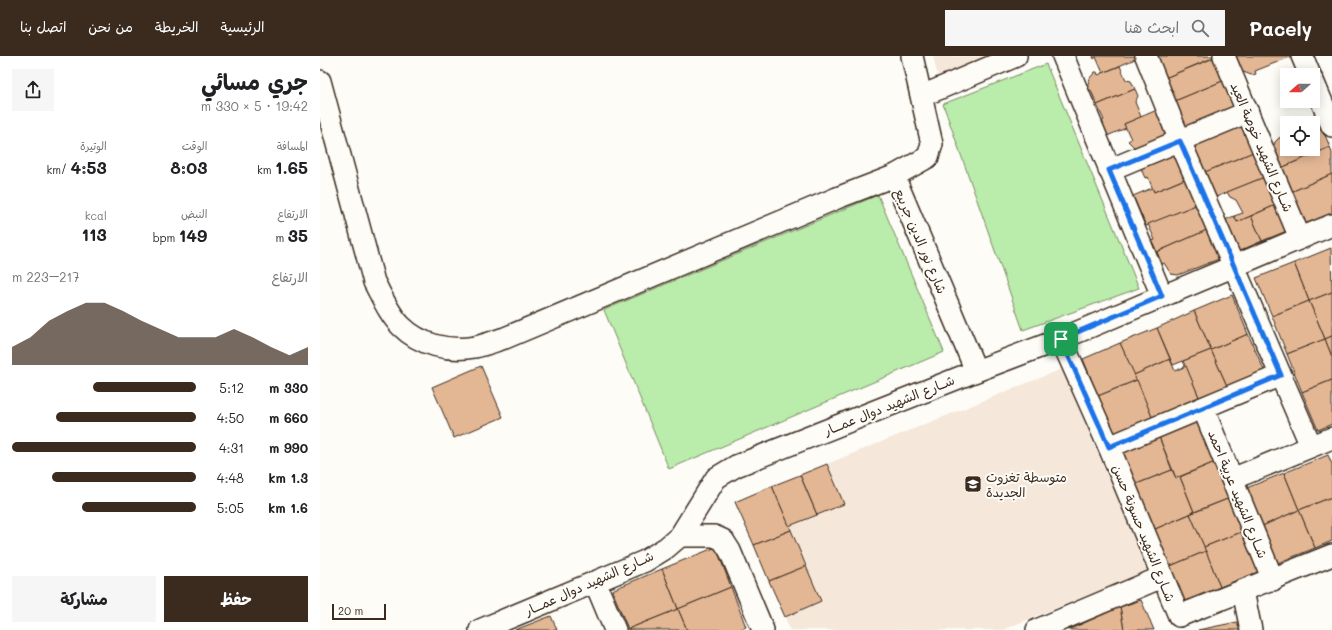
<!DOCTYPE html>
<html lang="ar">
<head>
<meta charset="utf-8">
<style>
	body { margin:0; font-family:Mali,"Playpen Sans Arabic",sans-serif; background:#f6f6f6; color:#202124; direction:rtl; height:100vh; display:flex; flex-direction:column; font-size:15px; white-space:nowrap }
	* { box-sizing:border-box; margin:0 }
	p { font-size:13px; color:#757577 }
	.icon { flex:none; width:22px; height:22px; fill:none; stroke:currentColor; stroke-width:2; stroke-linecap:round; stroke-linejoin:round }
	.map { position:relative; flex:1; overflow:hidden; direction:ltr }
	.panel { display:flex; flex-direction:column; background:#fff; width:320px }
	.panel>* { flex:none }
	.needle { width:26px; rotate:249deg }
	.fabs { position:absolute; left:960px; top:12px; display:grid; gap:8px }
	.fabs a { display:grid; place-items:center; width:40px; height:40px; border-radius:0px; background:#fff; box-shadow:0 2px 10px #0003; font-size:20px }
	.scale { position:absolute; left:12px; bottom:10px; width:54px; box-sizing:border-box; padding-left:4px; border:2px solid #3b2a1e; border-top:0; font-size:11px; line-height:14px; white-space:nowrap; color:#3b2a1e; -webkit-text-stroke:3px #fdfcf7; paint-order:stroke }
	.pin { position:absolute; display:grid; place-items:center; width:34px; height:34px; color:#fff; margin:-17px; border-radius:8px; box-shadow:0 2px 6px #0006 }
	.round { display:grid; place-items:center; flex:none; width:42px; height:42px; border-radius:0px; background:#f6f6f6 }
	.summary { display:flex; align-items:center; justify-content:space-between; height:68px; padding:0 12px }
	h1 { font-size:22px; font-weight:700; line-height:30px }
	.figures { display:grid; grid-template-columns:repeat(3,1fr); gap:6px; height:68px; padding:4px 12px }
	.figures div { display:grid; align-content:center }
	.figures b { font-size:17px; font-weight:700 }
	.figures small { font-size:11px; font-weight:400 }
	.figures p { font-size:11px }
	.chart { height:112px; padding:8px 12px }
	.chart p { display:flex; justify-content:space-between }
	.chart svg { width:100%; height:72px; margin-top:4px; fill:#3b2a1e; opacity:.7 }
	.action { display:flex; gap:8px; margin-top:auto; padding:8px 12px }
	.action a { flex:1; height:46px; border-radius:0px; background:#3b2a1e; color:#fff; font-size:16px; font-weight:700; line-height:46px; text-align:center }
	.action a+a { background:#f6f6f6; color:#202124 }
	ul { padding:0 12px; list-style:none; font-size:13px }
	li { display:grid; grid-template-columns:64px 48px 1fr; align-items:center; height:30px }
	li i { height:10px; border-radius:5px; background:#3b2a1e }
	header { display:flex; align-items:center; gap:24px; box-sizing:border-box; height:56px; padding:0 20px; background:#3b2a1e; color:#fff }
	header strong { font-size:19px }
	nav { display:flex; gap:22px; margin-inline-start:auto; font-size:14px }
	.search { width:280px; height:36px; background:#f6f6f6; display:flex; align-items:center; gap:10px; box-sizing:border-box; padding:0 14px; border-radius:0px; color:#757577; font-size:15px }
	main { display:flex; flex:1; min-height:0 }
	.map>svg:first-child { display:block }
</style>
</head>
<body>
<header>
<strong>Pacely</strong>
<div class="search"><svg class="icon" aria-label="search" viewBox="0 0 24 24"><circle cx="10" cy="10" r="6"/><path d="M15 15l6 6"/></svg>ابحث هنا</div>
<nav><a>الرئيسية</a><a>الخريطة</a><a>من نحن</a><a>اتصل بنا</a></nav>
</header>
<main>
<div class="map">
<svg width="1012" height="574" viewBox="0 0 1012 574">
	<rect width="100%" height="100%" fill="#fdfcf7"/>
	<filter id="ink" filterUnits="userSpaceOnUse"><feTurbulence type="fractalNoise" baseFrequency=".025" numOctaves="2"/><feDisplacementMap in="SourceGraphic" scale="8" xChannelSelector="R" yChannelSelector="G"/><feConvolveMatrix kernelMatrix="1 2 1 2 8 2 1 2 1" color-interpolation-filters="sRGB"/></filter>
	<g filter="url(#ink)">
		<g fill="#f5e7d9">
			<path d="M613,0H672L618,21Z"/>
			<path d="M742,313L828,515L682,574H470L465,561L501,545L469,470L524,448L507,408Z"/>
		</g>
		<g fill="#baecab" stroke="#7a8b64">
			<path d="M726,8L819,232L703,274L623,48Z"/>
			<path d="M558,139L624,296L349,413L284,254Z"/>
		</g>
		<g fill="#e3b794" stroke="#3b2a1e">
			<path d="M773,0H818L815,3L783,17L776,1L774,3Z"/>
			<path d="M836,0H897L845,22Z"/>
			<path d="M916,0H969L970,1L935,15L936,18L931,19L921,15L917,10L920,9Z"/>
			<path d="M896,1L905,24L855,45L845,22Z"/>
			<path d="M800,10L806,24L811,25L815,33L777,49L771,34L768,35V28L770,22L775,16H777L778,19Z"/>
			<path d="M905,24L918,56L862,75L855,45Z"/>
			<path d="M815,33L818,40L815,46L821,61L804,68L806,72L787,80L781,66L784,64L777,49Z"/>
			<path d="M837,54L848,80L820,93L814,91L808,85L811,83L804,68Z"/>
			<path d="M999,65L1010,91L961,112L953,91L955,86L959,82L967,78V93H993V67Z"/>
			<path d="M925,68L936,95L881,118L870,91Z"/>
			<path d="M1010,91L1012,97V118L971,136L961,112Z"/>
			<path d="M936,95L947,120L896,141L885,116Z"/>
			<path d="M856,96L867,122L834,136L828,121L825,122L819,108Z"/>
			<path d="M1012,118V157L984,168L971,136Z"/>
			<path d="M947,120L958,148L917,166L914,160L923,157L916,144L910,141L907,136Z"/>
			<path d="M865,123L876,149L826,170L813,140L832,132L834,136Z"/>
			<path d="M958,148L969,174L942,185L931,160Z"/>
			<path d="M876,149L887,174L837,196L832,185L835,184L828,168Z"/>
			<path d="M914,160L917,166L931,160L942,185L915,197L901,166Z"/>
			<path d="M887,174L904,201L858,219L851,218L844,207L842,208L837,196Z"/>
			<path d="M1011,192L1012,236L989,245L974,207Z"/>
			<path d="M974,207L989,245L952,260L936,222Z"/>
			<path d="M1012,236V280L1005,283L989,245Z"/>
			<path d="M912,239L928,278L891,294L874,255Z"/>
			<path d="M989,245L1005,283L967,298L952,260Z"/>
			<path d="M874,255L891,294L853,309L837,272Z"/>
			<path d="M837,272L850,303L814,319L800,287Z"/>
			<path d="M928,278L944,314L907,330L891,294Z"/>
			<path d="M1012,280V301L1005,283Z"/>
			<path d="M1005,283L1012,301V324L982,336L967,298Z"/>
			<path d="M800,287L817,324L778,340L763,303Z"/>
			<path d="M891,294L907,330L879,341L863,305Z"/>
			<path d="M850,303L855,315L866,310L879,341L832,361L814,319Z"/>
			<path d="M161,310L183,361L134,382L112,331Z"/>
			<path d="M817,324L832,361L793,378L778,340Z"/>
			<path d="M1012,324V368L998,374L982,336Z"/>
			<path d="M879,365L895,406L856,422L839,381Z"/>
			<path d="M839,381L852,414L814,429L801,397Z"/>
			<path d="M1008,399L1012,408V441L979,454L964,417Z"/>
			<path d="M895,406L910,442L874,456L860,421Z"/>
			<path d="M507,408L524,448L497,459L480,419Z"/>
			<path d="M852,414L856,422L860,421L874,456L833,474L814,429Z"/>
			<path d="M964,417L979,454L940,471L924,433Z"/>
			<path d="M480,419L497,459L469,470L452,430Z"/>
			<path d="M452,430L471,474L434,489L415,446Z"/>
			<path d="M1012,441V485L995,492L979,454Z"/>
			<path d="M910,442L924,475L884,491L870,458Z"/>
			<path d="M979,454L995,492L955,508L940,471Z"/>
			<path d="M870,458L886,495L848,511L833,474Z"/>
			<path d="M471,474L486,510L449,525L434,489Z"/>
			<path d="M924,475L940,515L900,531L884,491Z"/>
			<path d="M396,491L411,531L358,553L342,513Z"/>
			<path d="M886,495L900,531L862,546L848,511Z"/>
			<path d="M486,510L501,545L465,561L449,525Z"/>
			<path d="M342,513L358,553L308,573L292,534Z"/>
			<path d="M411,531L426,571L419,574H367L358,553Z"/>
			<path d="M821,544L834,574H804L800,551Z"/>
			<path d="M800,551L804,574H748Z"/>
			<path d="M358,553L367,574H308V573Z"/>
			<path d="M231,560L237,574H195Z"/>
			<path d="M922,565L923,574H878Z"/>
		</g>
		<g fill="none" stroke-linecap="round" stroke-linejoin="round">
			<g stroke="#3b2a1e" stroke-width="24">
				<g id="street">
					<path d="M592,0L612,88L608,101L574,120L656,315"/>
					<path d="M743,0L842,240"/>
					<path d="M826,0L860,85L991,390"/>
					<path d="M904,0L980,182"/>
					<path d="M982,0L990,19"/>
					<path d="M0,25L54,226C62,241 69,258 81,270C100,289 129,296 155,291C165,289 175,285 185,282L517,142L574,120"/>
					<path d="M993,25L1012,70"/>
					<path d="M602,40L696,0"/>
					<path d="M789,114L928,56"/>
					<path d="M741,283L789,391L859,560L1012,499"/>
					<path d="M883,352L953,524"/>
					<path d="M789,391L961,319"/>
					<path d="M912,423L1012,382"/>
					<path d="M360,480H394L403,484L410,495L443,574"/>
					<path d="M275,526L295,574"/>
					<path d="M923,535L931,574"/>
					<path d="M160,574L325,505L346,492L360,480L396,422L416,410L656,315L741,283L1012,169"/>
					<path d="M717,574L842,521"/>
				</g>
			</g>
			<use href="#street" stroke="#fdfcf7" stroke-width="21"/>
		</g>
	</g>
	<g fill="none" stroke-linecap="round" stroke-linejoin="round" filter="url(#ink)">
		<g stroke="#fff" stroke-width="8">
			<path id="route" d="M860,85L961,319L789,391L741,283L842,240L789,114Z"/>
		</g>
		<use href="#route" stroke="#1a73e8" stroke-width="5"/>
	</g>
	<defs>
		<g id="school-square" transform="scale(0.9)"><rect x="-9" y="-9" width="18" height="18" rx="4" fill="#3b2a1e" stroke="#fdfcf7"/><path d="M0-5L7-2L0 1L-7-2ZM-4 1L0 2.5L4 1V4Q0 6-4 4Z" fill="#fff"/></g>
	</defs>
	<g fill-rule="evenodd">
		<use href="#school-square" x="653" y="428"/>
	</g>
	<g text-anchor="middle" stroke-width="4" stroke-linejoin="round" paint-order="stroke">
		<g font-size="13" fill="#3b2a1e" stroke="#fdfcf7">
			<text transform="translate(942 91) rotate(67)" y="5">شــارع الشهيد خوصة العيد</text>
			<text transform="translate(601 185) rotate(67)" y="5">شارع نور الدين جريبع</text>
			<text transform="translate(569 349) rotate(-22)" y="5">شــارع الشهيد دوال عمـــار</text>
			<text transform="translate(918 438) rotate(68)" y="5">شــارع الشهيد عربية احمد</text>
			<text transform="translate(824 477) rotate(68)" y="5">شــارع الشهيد حسونة حسن</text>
			<text transform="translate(269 527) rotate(-24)" y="5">شــارع الشهيد دوال عمـــار</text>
		</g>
		<g font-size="13" fill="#3b2a1e" stroke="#fdfcf7" text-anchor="start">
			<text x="666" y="426">متوسطة تغزوت<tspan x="666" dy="15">الجديدة</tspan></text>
		</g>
	</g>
</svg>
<div class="fabs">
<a><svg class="needle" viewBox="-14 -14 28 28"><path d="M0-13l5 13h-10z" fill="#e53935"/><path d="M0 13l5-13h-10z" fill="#757577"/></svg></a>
<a><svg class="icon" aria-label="locate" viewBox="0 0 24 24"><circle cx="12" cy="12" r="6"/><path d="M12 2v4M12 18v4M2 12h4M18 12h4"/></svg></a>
</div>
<div class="scale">20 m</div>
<div class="pin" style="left:741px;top:283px;background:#1e9e55"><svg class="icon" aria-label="arrive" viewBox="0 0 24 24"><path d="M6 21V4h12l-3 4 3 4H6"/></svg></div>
</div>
<section class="panel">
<div class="summary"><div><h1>جري مسائي</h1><p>19:42 · 5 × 330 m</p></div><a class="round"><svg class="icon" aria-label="share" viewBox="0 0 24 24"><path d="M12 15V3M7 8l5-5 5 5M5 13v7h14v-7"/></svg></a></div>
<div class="figures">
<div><p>المسافة</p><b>1.65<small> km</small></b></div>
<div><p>الوقت</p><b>8:03</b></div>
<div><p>الوتيرة</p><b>4:53<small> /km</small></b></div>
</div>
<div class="figures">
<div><p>الارتفاع</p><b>35<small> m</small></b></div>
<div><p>النبض</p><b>149<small> bpm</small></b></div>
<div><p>kcal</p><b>113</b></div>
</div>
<div class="chart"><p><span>الارتفاع</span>217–223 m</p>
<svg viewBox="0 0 160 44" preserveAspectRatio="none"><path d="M0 44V33L10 27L20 17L30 11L40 6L50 6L60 11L70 17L80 22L90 27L100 27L110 27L120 22L130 27L140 33L150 38L160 33V44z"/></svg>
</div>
<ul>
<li><b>330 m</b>5:12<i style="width:56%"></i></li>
<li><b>660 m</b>4:50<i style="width:76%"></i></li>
<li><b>990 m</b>4:31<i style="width:100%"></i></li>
<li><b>1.3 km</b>4:48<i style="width:78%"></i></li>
<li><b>1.6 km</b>5:05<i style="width:62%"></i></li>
</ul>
<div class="action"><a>حفظ</a><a>مشاركة</a></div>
</section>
</main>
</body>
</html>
